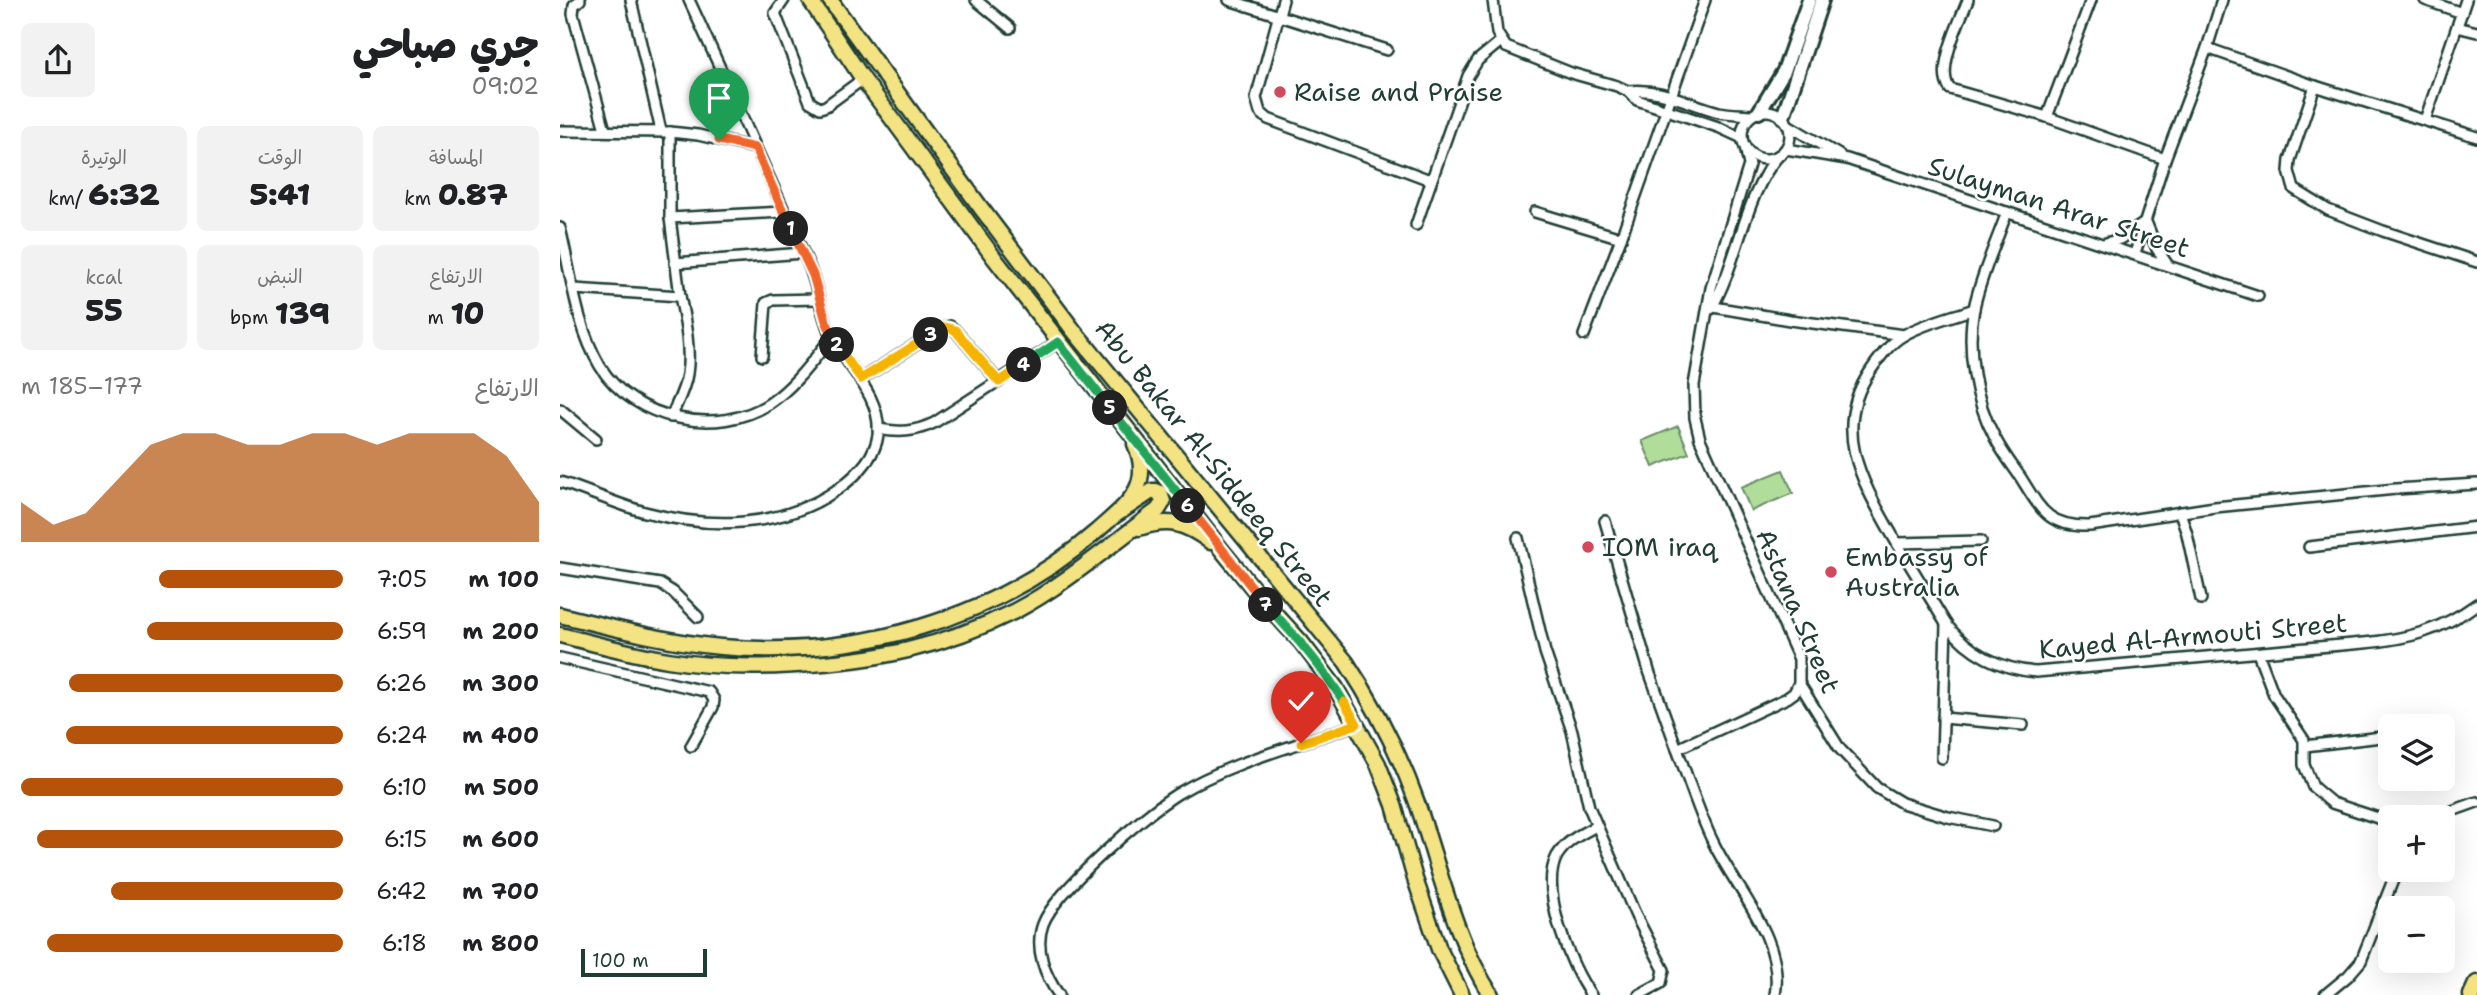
<!DOCTYPE html>
<html lang="ar">
<head>
<meta charset="utf-8">
<style>
	body { margin:0; font-family:"Shantell Sans","Playpen Sans Arabic",sans-serif; background:#f2f2f2; color:#202124; direction:rtl; height:100vh; display:flex; flex-direction:column; font-size:26px; white-space:nowrap }
	* { box-sizing:border-box; margin:0 }
	p { font-size:23px; color:#757577 }
	.icon { flex:none; width:38px; height:38px; fill:none; stroke:currentColor; stroke-width:2; stroke-linecap:round; stroke-linejoin:round }
	.map { position:relative; flex:1; overflow:hidden; direction:ltr }
	.drawer { display:flex; flex-direction:column; background:#fff; width:560px }
	.drawer>* { flex:none }
	.tools { position:absolute; left:1818px; top:714px; display:grid; gap:14px }
	.tools a { display:grid; place-items:center; width:77px; height:77px; border-radius:10px; background:#fff; box-shadow:0 7px 28px #0002; font-size:35px }
	.scale { position:absolute; left:21px; bottom:18px; width:126px; box-sizing:border-box; padding-left:7px; border:4px solid #1f3d34; border-top:0; font-size:19px; line-height:24px; white-space:nowrap; color:#1f3d34; -webkit-text-stroke:5px #fff; paint-order:stroke }
	.pin { position:absolute; display:grid; place-items:center; width:60px; height:60px; color:#fff; margin:-72px -30px; border-radius:50% 50% 50% 0; rotate:-45deg; box-shadow:0 0 7px #0007 }
	.pin .icon { rotate:45deg }
	.km { position:absolute; width:35px; height:35px; margin:-18px; border-radius:50%; background:#222; color:#fff; font-size:19px; line-height:35px; text-align:center }
	.round { display:grid; place-items:center; flex:none; width:74px; height:74px; border-radius:10px; background:#f2f2f2 }
	.headline { display:flex; align-items:center; justify-content:space-between; height:119px; padding:0 21px }
	h1 { font-size:38px; font-weight:800; line-height:52px }
	.metrics { display:grid; grid-template-columns:repeat(3,1fr); gap:10px; height:119px; padding:7px 21px }
	.metrics div { display:grid; align-content:center; border-radius:10px; background:#f2f2f2; text-align:center }
	.metrics b { font-size:30px; font-weight:800 }
	.metrics small { font-size:19px; font-weight:400 }
	.metrics p { font-size:19px }
	.chart { height:196px; padding:14px 21px }
	.chart p { display:flex; justify-content:space-between }
	.chart svg { width:100%; height:126px; margin-top:7px; fill:#b45309; opacity:.7 }
	ul { padding:0 21px; list-style:none; font-size:23px }
	li { display:grid; grid-template-columns:112px 84px 1fr; align-items:center; height:52px }
	li i { height:18px; border-radius:9px; background:#b45309 }
	main { display:flex; flex:1; min-height:0 }
	.map>svg:first-child { display:block }
</style>
</head>
<body>
<main>
<div class="map">
<svg width="1917" height="995" viewBox="0 0 1917 995">
	<rect width="100%" height="100%" fill="#fff"/>
	<filter id="ink" filterUnits="userSpaceOnUse"><feTurbulence type="fractalNoise" baseFrequency=".0143" numOctaves="2"/><feDisplacementMap in="SourceGraphic" scale="14" xChannelSelector="R" yChannelSelector="G"/><feConvolveMatrix kernelMatrix="1 2 1 2 8 2 1 2 1" color-interpolation-filters="sRGB"/></filter>
	<g filter="url(#ink)">
		<g fill="#b1dd9a" stroke="#688d67" stroke-width="2">
			<path d="M1118,426L1129,453L1093,467L1082,441Z"/>
			<path d="M1223,470L1233,493L1191,511L1181,487Z"/>
		</g>
		<g fill="none" stroke-linecap="round" stroke-linejoin="round">
			<g stroke="#1f3d34" stroke-width="14">
				<g id="minor">
					<path d="M20,0L14,5L13,14L45,130"/>
					<path d="M71,0L101,131"/>
					<path d="M224,0L215,13L250,102L260,108L266,106L303,79"/>
					<path d="M416,0L450,28"/>
					<path d="M669,0L827,50"/>
					<path d="M723,0L696,98L700,112L708,119L870,180"/>
					<path d="M933,0L937,33L946,47L1011,73L1057,86L1068,91L1077,100L1158,127L1182,138"/>
					<path d="M1408,0C1400,21 1375,70 1390,89L1487,117L1605,159"/>
					<path d="M1865,0L1902,13"/>
					<path d="M1897,27L1917,32"/>
					<path d="M1647,48L1755,86L1917,137"/>
					<path d="M1755,86L1730,160L1729,171L1734,189L1768,210L1823,231L1917,262"/>
					<path d="M1068,91C1100,87 1128,104 1159,112C1169,114 1181,114 1192,115"/>
					<circle cx="1206" cy="135" r="24"/>
					<path d="M1487,117L1531,0"/>
					<path d="M1865,120L1906,0"/>
					<path d="M1228,125L1279,155"/>
					<path d="M0,131L110,132L138,135L195,148"/>
					<path d="M110,132V218L120,296"/>
					<path d="M1185,147L1189,165L1151,288L1134,385L1135,418L1140,439L1239,659V683L1280,749L1317,788L1342,803L1388,817L1433,826"/>
					<path d="M1226,149L1287,159L1698,296"/>
					<path d="M975,212L1061,238"/>
					<path d="M1447,212C1436,243 1421,275 1414,308C1406,349 1415,401 1435,438C1442,452 1452,465 1461,478C1481,510 1488,527 1530,526L1655,507L1836,489L1917,484"/>
					<path d="M110,218L223,212"/>
					<path d="M856,225L908,76L918,60L941,41"/>
					<path d="M0,228C11,273 16,326 40,366C72,420 158,438 210,403C235,386 253,360 272,337"/>
					<path d="M1546,243L1560,239L1586,222L1597,249L1607,264"/>
					<path d="M1575,253L1605,159L1647,48L1662,0"/>
					<path d="M115,263L243,253"/>
					<path d="M14,289L120,296C125,321 131,349 127,374C125,389 117,403 111,417"/>
					<path d="M1148,306L1230,320L1344,335"/>
					<path d="M1151,309C1178,263 1185,193 1219,155"/>
					<path d="M1414,309C1391,317 1365,323 1344,335C1330,343 1320,357 1311,370C1271,428 1301,480 1331,533C1349,564 1368,594 1386,624C1409,653 1440,669 1476,672L1804,643C1848,639 1880,631 1917,604"/>
					<path d="M1024,335L1061,238L1145,0"/>
					<path d="M202,356L206,303L213,300L259,299"/>
					<path d="M301,379L379,330L390,326L395,330L439,382"/>
					<path d="M0,409L36,439"/>
					<path d="M318,429C339,433 355,432 374,423L498,342"/>
					<path d="M0,482C29,491 56,504 85,512C149,529 222,529 278,489C296,476 315,458 318,435C322,396 286,366 271,336C260,312 258,285 247,261C207,174 169,86 129,0"/>
					<path d="M1620,512L1627,534L1641,599"/>
					<path d="M1045,521L1089,671L1117,749L1227,698L1234,693L1239,683"/>
					<path d="M958,538L985,652L1012,731L1029,807L1076,916L1104,970L1101,983L1079,995"/>
					<path d="M1337,543L1421,541"/>
					<path d="M1749,547L1917,527"/>
					<path d="M0,568L100,584L113,592L138,617"/>
					<path d="M1698,653L1714,695L1744,740V765L1753,787L1772,803L1830,822"/>
					<path d="M0,658L149,692L154,700L153,707L131,746"/>
					<path d="M1383,718L1463,725"/>
					<path d="M1745,746L1830,736"/>
					<path d="M1117,749C1129,781 1139,814 1154,844C1177,891 1225,940 1215,995"/>
					<path d="M1382,758L1386,624"/>
					<path d="M1875,817L1917,802"/>
					<path d="M499,995C485,976 474,948 483,924C496,890 585,814 617,794C672,761 737,746 797,724"/>
					<path d="M1031,995C1010,966 979,889 997,856C1006,841 1021,834 1036,826"/>
					<path d="M1765,995L1788,976L1801,961L1837,870"/>
				</g>
			</g>
			<g stroke="#1f3d34" stroke-width="18">
				<g id="tertiary">
					<path d="M1199,112L1224,71L1249,0"/>
					<path d="M1223,117L1262,0"/>
				</g>
			</g>
			<g stroke="#1f3d34" stroke-width="19">
				<g id="primary">
					<path d="M250,0L303,79L435,259L661,549L705,603L741,642L776,688L818,764L834,805L855,879L879,949L902,995"/>
					<path d="M270,0L421,208L514,331L786,662C815,706 838,750 856,800C879,865 893,936 931,995"/>
					<path d="M579,528C610,518 625,523 651,542"/>
					<path d="M0,615C53,628 107,642 161,647C295,659 435,620 537,531C566,505 594,487 575,444"/>
					<path d="M0,635C36,644 72,654 108,660C150,667 193,668 236,665C315,661 383,647 455,611C506,584 551,544 598,510L603,502L600,493L596,491H592L554,516"/>
				</g>
			</g>
			<g stroke="#1f3d34" stroke-width="21">
				<path id="trunk" d="M1912,995L1917,984"/>
			</g>
			<use href="#minor" stroke="#fff" stroke-width="9"/>
			<use href="#tertiary" stroke="#fff" stroke-width="12"/>
			<use href="#primary" stroke="#f4e382" stroke-width="14"/>
			<use href="#trunk" stroke="#f4e382" stroke-width="16"/>
		</g>
	</g>
	<g fill="none" stroke-linecap="round" stroke-linejoin="round" filter="url(#ink)">
		<g stroke="#fff" stroke-width="14">
			<path id="split-1" d="M159,140L195,148L231,229"/>
		</g>
		<g stroke="#fff" stroke-width="14">
			<path id="split-2" d="M231,229L253,275L266,321L277,345"/>
		</g>
		<g stroke="#fff" stroke-width="14">
			<path id="split-3" d="M277,345L301,379L371,335"/>
		</g>
		<g stroke="#fff" stroke-width="14">
			<path id="split-4" d="M371,335L385,327L395,330L439,382L464,365"/>
		</g>
		<g stroke="#fff" stroke-width="14">
			<path id="split-5" d="M464,365L498,342L550,408"/>
		</g>
		<g stroke="#fff" stroke-width="14">
			<path id="split-6" d="M550,408L628,506"/>
		</g>
		<g stroke="#fff" stroke-width="14">
			<path id="split-7" d="M628,506L706,605"/>
		</g>
		<g stroke="#fff" stroke-width="14">
			<path id="split-8" d="M706,605C735,635 762,666 784,702"/>
		</g>
		<g stroke="#fff" stroke-width="14">
			<path id="split-9" d="M741,743L797,724L784,702"/>
		</g>
		<use href="#split-1" stroke="#f0652b" stroke-width="9"/>
		<use href="#split-2" stroke="#f0652b" stroke-width="9"/>
		<use href="#split-3" stroke="#f5b400" stroke-width="9"/>
		<use href="#split-4" stroke="#f5b400" stroke-width="9"/>
		<use href="#split-5" stroke="#22a559" stroke-width="9"/>
		<use href="#split-6" stroke="#22a559" stroke-width="9"/>
		<use href="#split-7" stroke="#f0652b" stroke-width="9"/>
		<use href="#split-8" stroke="#22a559" stroke-width="9"/>
		<use href="#split-9" stroke="#f5b400" stroke-width="9"/>
	</g>
	<g fill="#d1495b" stroke="#fff" stroke-width="2.5">
		<circle cx="720" cy="92" r="7"/>
		<circle cx="1028" cy="547" r="7"/>
		<circle cx="1271" cy="572" r="7"/>
	</g>
	<g text-anchor="middle" stroke-width="5" stroke-linejoin="round" paint-order="stroke">
		<g font-size="26" fill="#1f3d34" stroke="#fff" text-anchor="start">
			<text x="734" y="101">Raise and Praise</text>
			<text x="1042" y="556">IOM iraq</text>
			<text x="1285" y="566">Embassy of<tspan x="1285" dy="30">Australia</tspan></text>
		</g>
		<g font-size="26" fill="#1f3d34" stroke="#fff">
			<text transform="translate(1499 207) rotate(18)" y="9">Sulayman Arar Street</text>
			<text transform="translate(654 463) rotate(51)" y="9">Abu Bakar Al-Siddeeq Street</text>
			<text transform="translate(1238 611) rotate(67)" y="9">Astana Street</text>
			<text transform="translate(1633 636) rotate(-5)" y="9">Kayed Al-Armouti Street</text>
		</g>
	</g>
</svg>
<div class="tools">
<a><svg class="icon" aria-label="layers" viewBox="0 0 24 24"><path d="M12 4l9 5-9 5-9-5zM3 14l9 5 9-5"/></svg></a>
<a>+</a>
<a>−</a>
</div>
<div class="scale">100 m</div>
<div class="pin" style="left:159px;top:140px;background:#1e9e55"><svg class="icon" aria-label="arrive" viewBox="0 0 24 24"><path d="M6 21V4h12l-3 4 3 4H6"/></svg></div>
<div class="pin" style="left:741px;top:743px;background:#d93025"><svg class="icon" aria-label="check" viewBox="0 0 24 24"><path d="M5 12l5 5 9-10"/></svg></div>
<b class="km" style="left:231px;top:229px">1</b>
<b class="km" style="left:277px;top:345px">2</b>
<b class="km" style="left:371px;top:335px">3</b>
<b class="km" style="left:464px;top:365px">4</b>
<b class="km" style="left:550px;top:408px">5</b>
<b class="km" style="left:628px;top:506px">6</b>
<b class="km" style="left:706px;top:605px">7</b>
</div>
<section class="drawer">
<div class="headline"><div><h1>جري صباحي</h1><p>09:02</p></div><a class="round"><svg class="icon" aria-label="share" viewBox="0 0 24 24"><path d="M12 15V3M7 8l5-5 5 5M5 13v7h14v-7"/></svg></a></div>
<div class="metrics">
<div><p>المسافة</p><b>0.87<small> km</small></b></div>
<div><p>الوقت</p><b>5:41</b></div>
<div><p>الوتيرة</p><b>6:32<small> /km</small></b></div>
</div>
<div class="metrics">
<div><p>الارتفاع</p><b>10<small> m</small></b></div>
<div><p>النبض</p><b>139<small> bpm</small></b></div>
<div><p>kcal</p><b>55</b></div>
</div>
<div class="chart"><p><span>الارتفاع</span>177–185 m</p>
<svg viewBox="0 0 160 44" preserveAspectRatio="none"><path d="M0 44V30L10 38L20 34L30 22L40 10L50 6L60 6L70 10L80 10L90 6L100 6L110 10L120 6L130 6L140 6L150 14L160 30V44z"/></svg>
</div>
<ul>
<li><b>100 m</b>7:05<i style="width:57%"></i></li>
<li><b>200 m</b>6:59<i style="width:61%"></i></li>
<li><b>300 m</b>6:26<i style="width:85%"></i></li>
<li><b>400 m</b>6:24<i style="width:86%"></i></li>
<li><b>500 m</b>6:10<i style="width:100%"></i></li>
<li><b>600 m</b>6:15<i style="width:95%"></i></li>
<li><b>700 m</b>6:42<i style="width:72%"></i></li>
<li><b>800 m</b>6:18<i style="width:92%"></i></li>
</ul>
</section>
</main>
</body>
</html>
